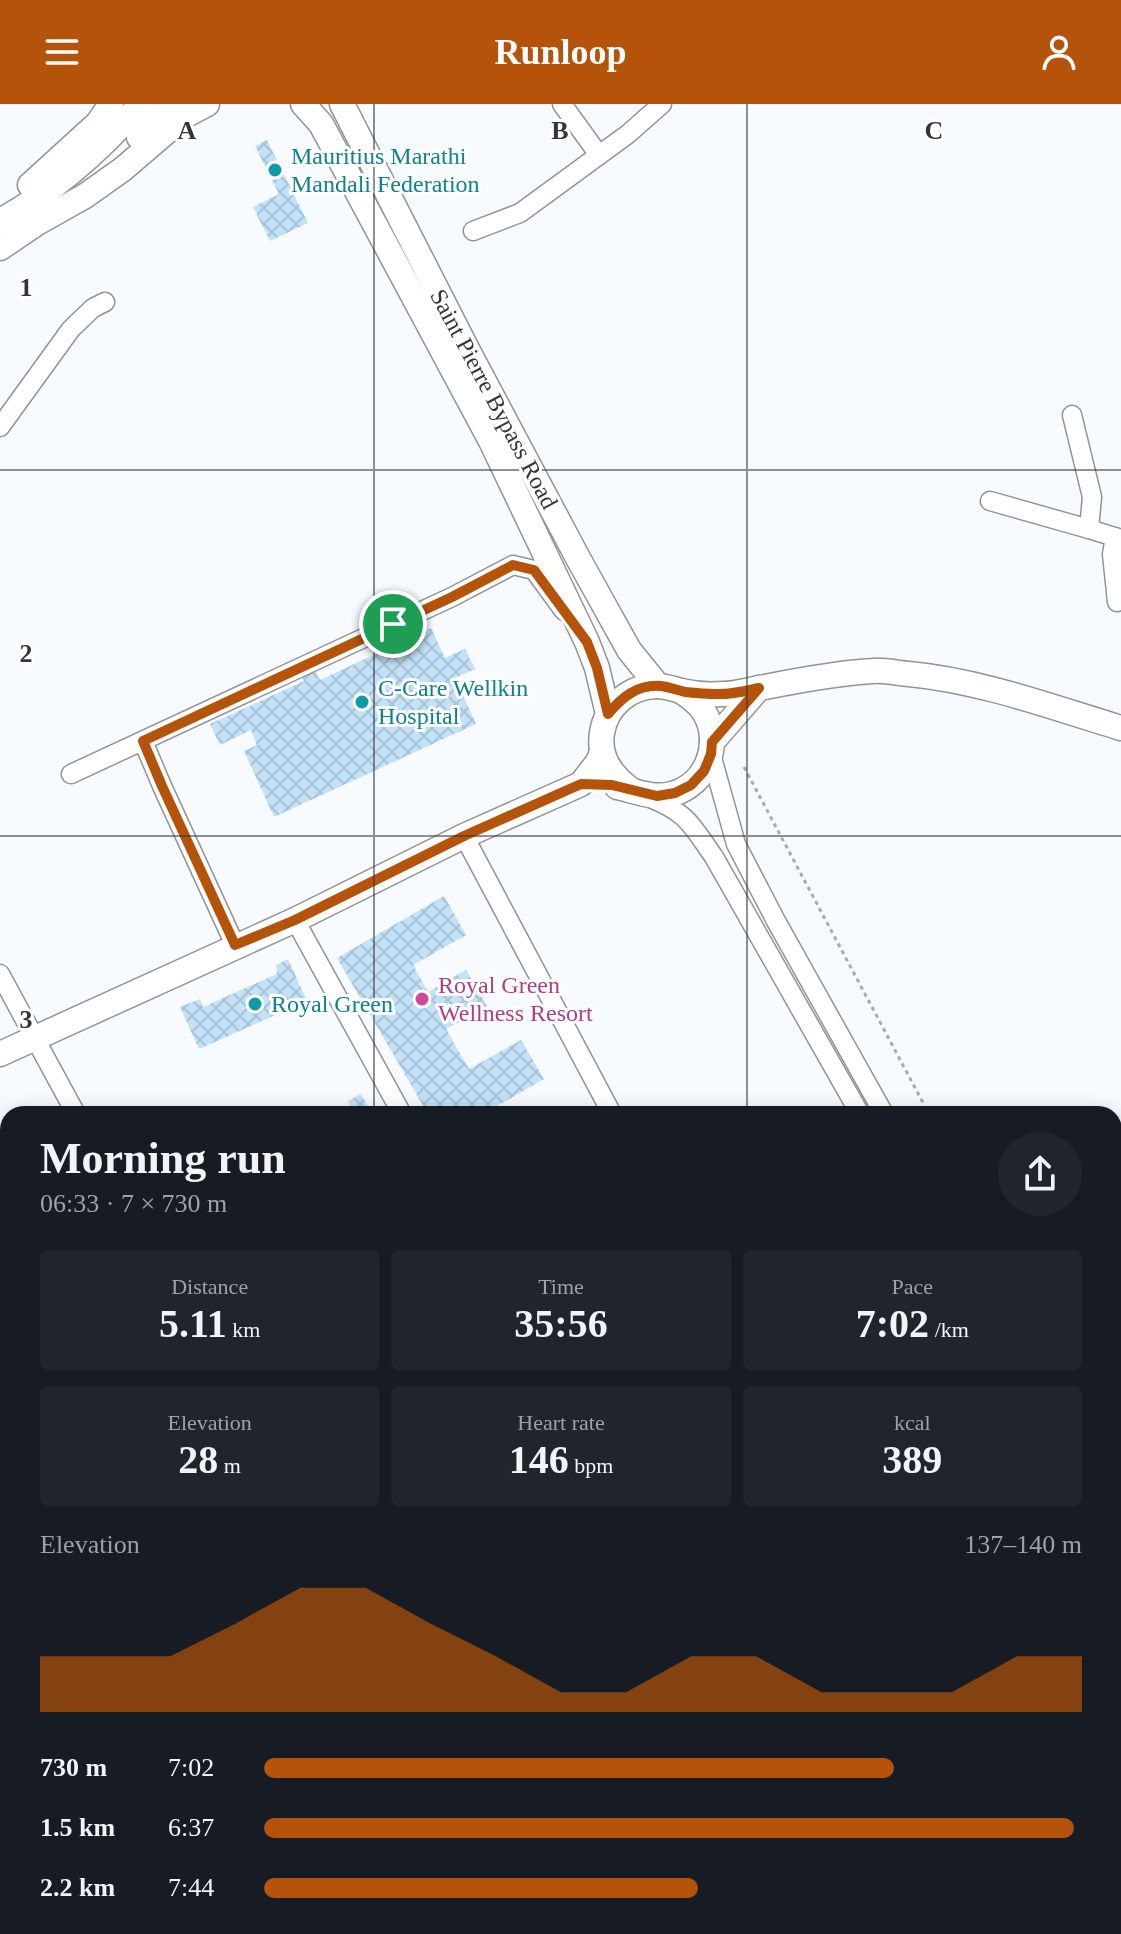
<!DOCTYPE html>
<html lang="en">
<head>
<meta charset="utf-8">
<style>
	body { margin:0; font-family:"Times New Roman",serif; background:#20242c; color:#f1f3f6; height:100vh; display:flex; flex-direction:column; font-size:30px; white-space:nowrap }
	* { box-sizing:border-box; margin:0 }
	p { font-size:26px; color:#9ea1a6 }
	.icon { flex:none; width:44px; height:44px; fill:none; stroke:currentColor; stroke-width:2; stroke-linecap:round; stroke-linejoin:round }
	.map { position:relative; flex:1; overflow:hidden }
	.side { position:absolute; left:0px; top:1002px; width:1122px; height:828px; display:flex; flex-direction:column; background:#171b24; border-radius:24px 24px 0 0; box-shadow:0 4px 20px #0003 }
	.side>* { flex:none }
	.pin { position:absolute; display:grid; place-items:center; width:68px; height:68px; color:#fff; margin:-34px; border:4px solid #fff; border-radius:50%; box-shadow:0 2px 8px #0007 }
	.round { display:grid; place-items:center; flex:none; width:84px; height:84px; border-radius:42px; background:#20242c }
	.summary { display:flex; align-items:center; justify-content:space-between; height:136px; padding:0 40px }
	h1 { font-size:44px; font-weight:700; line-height:60px }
	.stats { display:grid; grid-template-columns:repeat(3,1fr); gap:12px; height:136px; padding:8px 40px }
	.stats div { display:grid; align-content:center; border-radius:8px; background:#20242c; text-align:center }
	.stats b { font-size:40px; font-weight:700 }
	.stats small { font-size:22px; font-weight:400 }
	.stats p { font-size:22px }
	.chart { height:224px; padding:16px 40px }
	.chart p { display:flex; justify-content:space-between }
	.chart svg { width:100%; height:144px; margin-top:8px; fill:#b45309; opacity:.7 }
	ul { padding:0 40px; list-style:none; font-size:26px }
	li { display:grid; grid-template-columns:128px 96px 1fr; align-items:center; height:60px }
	li i { height:20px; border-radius:10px; background:#b45309 }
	header { display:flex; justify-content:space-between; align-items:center; height:104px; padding:0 40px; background:#b45309; color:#fff; font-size:36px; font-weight:700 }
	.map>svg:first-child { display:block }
</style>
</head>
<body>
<header><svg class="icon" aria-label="menu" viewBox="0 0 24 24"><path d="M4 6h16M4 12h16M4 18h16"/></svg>Runloop<svg class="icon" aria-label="person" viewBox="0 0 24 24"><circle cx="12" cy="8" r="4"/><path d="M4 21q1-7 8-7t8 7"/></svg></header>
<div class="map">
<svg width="1121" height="1830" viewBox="0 0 1121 1830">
	<defs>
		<pattern id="forest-firs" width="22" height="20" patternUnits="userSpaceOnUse" patternTransform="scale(2)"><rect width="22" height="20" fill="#a5c7a7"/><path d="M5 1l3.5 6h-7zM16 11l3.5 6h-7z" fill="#87a289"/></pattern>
		<pattern id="building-cross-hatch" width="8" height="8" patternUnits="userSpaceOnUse" patternTransform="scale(2)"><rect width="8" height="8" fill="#c3e2f9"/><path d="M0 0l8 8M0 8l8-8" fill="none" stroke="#a8c2d6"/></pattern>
	</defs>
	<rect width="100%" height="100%" fill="#f7fbff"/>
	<path fill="url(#forest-firs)" d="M8,1564V1705L0,1707V1568Z"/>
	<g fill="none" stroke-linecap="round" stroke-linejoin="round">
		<g stroke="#87bebf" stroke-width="26">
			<path d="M0,1657L8,1655"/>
			<path d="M1114,1755L1121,1760"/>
		</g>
	</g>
	<g fill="url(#building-cross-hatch)">
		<path d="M267,36L308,119L270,137L253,103L279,90L255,42Z"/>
		<path d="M431,524L445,554L465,545L475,565L455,574L476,620L274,713L244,647L257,641L251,626L220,641L210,620L304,577L301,571L314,564L320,576Z"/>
		<path d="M444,792L466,831L413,861L428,888L466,866L487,902L446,925L469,965L521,936L544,975L483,1010H428L337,854Z"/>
		<path d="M288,855L307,897L199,945L180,903L200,895L203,903L277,870L276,861Z"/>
		<path d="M361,990L372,1010H344L352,1006L348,997Z"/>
		<path d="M8,1730V1822H400V1830H0V1731Z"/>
	</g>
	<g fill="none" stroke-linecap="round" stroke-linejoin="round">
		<g stroke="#909497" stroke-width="21">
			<g id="minor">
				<path d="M562,0L599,51"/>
				<path d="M473,127L520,109L628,30L662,0"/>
				<path d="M1072,311L1092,393L1089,425L1121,435"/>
				<path d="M0,323L71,225L93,204L105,198"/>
				<path d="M990,397L1089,425"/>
				<path d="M1115,433L1112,450L1117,498"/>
				<path d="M143,637L162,682L235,841"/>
				<path d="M711,650L736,740L776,817L884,1010"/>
				<path d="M71,670L452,493L513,461L534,466L564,507"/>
				<path d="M650,694C688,709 692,722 714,753L860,1010"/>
				<path d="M464,732L612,1010"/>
				<path d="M295,816L402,1010"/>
				<path d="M0,870L76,1010"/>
				<path d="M0,1371L8,1364"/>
				<path d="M0,1530L8,1526"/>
				<path d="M937,1830L938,1822"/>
				<path d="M964,1830L965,1822"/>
			</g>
		</g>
		<g stroke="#909497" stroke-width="27">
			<g id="major">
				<path d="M303,0L321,20L491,337L587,538L597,564L608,610"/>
				<path d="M342,0L468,247L579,456L629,546L658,582"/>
				<path d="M139,33L170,0"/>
				<path d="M30,81L98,19L111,0"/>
				<path d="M0,117C53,88 101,45 141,0"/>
				<path d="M0,144L37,119L85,92L123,65L186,11L207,0"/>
				<path d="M712,638L759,584"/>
				<path d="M617,683C636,687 652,695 672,690C707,681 723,638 704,608C699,599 690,593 681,587"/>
				<path d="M630,685C611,671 598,653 602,629C606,602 630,582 657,582C666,582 673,585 681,587C694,590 710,591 723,590C737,590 751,585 765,583C800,576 837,569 873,567C885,566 897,569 909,570C982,577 1051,603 1121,624"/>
				<path d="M0,950L295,816L464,732L581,680L598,658L602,648"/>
			</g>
		</g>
		<g stroke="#a8abae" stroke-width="3" stroke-dasharray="4 4" stroke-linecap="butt">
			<path d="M744,663L929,1010"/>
			<path d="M1114,1212L1121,1210"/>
			<path d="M1114,1370L1121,1375"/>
			<path d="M1114,1481L1121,1488"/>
			<path d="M586,1830L587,1822"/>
		</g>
		<use href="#minor" stroke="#fff" stroke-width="18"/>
		<use href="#major" stroke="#fff" stroke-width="24"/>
	</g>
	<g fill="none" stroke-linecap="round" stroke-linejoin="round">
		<g stroke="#fff" stroke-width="16">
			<path id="route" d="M513,461L534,466L587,538L597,564L608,610C622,593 638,580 661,582C669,583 677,586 685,588C695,589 706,590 716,590C731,591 745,587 759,584L712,638L711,650L704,667L691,681L675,689L657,692L612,681L581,680L464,732L295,816L235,841L162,682L143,637L452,493Z"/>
		</g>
		<use href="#route" stroke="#b45309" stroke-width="10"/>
	</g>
	<path fill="none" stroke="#333536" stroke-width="2" stroke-opacity="0.55" d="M374,0V1010M747,0V1010M0,366H1121M0,732H1121M0,1098H8M1114,1098H1121M0,1464H8M1114,1464H1121M374,1822V1830M747,1822V1830"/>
	<g fill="#0f9aa8" stroke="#fff" stroke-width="3">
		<circle cx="275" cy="66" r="8"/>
		<circle cx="362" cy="598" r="8"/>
		<circle cx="255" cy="900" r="8"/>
	</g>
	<circle fill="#d1479c" stroke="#fff" stroke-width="3" cx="422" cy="895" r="8"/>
	<g text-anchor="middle" stroke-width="6" stroke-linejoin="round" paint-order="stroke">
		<g font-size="24" fill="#0d838f" stroke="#fff" text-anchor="start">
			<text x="291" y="60">Mauritius Marathi<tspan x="291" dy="28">Mandali Federation</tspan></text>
			<text x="378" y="592">C-Care Wellkin<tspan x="378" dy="28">Hospital</tspan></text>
			<text x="271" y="908">Royal Green</text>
		</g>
		<g font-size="24" fill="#333536" stroke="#fff">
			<text transform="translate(494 295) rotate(62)" y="8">Saint Pierre Bypass Road</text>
		</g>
		<g font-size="24" fill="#b23c85" stroke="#fff" text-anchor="start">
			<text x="438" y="889">Royal Green<tspan x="438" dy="28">Wellness Resort</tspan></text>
		</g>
	</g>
	<g font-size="26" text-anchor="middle" font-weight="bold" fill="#333536" stroke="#fff" stroke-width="6" stroke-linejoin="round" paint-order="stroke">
		<text x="187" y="35">A</text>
		<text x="560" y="35">B</text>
		<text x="934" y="35">C</text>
		<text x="26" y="192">1</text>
		<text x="26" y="558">2</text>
		<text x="26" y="924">3</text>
	</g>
</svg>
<div class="pin" style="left:393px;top:520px;background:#1e9e55"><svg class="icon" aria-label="arrive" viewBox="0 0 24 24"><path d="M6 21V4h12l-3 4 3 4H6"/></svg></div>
<section class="side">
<div class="summary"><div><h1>Morning run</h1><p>06:33 · 7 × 730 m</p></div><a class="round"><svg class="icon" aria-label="share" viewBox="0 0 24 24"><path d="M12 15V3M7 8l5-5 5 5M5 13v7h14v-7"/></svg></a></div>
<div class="stats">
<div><p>Distance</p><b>5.11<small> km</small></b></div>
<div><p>Time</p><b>35:56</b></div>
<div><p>Pace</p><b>7:02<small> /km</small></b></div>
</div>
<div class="stats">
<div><p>Elevation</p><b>28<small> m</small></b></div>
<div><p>Heart rate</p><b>146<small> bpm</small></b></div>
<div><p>kcal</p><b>389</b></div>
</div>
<div class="chart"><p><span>Elevation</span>137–140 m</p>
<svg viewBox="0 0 160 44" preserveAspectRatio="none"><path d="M0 44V27L10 27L20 27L30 17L40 6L50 6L60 17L70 27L80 38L90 38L100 27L110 27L120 38L130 38L140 38L150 27L160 27V44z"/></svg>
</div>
<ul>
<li><b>730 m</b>7:02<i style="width:77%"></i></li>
<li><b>1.5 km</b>6:37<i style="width:99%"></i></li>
<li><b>2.2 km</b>7:44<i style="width:53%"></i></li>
</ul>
</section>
</div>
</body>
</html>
